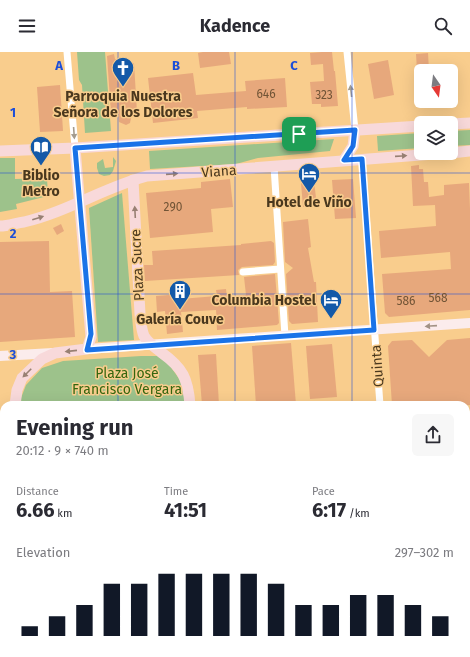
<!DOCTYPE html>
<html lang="en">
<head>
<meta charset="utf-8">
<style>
	body { margin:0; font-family:"Fira Sans",sans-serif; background:#f7f7f7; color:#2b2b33; height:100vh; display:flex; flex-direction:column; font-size:15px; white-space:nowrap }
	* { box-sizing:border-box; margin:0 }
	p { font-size:13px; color:#7c7c81 }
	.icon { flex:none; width:22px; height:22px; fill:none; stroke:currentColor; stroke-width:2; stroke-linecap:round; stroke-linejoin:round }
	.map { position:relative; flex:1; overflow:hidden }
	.panel { position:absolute; left:0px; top:349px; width:470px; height:256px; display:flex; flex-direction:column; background:#fff; border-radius:12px 12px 0 0; box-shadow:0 4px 16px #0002 }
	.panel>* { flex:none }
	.needle { width:26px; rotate:166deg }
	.tools { position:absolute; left:414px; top:12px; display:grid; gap:8px }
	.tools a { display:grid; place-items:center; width:44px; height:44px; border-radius:6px; background:#fff; box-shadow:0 4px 16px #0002; font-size:20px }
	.pin { position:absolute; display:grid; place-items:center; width:34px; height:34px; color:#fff; margin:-17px; border-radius:8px; box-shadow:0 2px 6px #0006 }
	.round { display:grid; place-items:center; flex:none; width:42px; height:42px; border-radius:6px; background:#f7f7f7 }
	.headline { display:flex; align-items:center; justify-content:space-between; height:68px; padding:0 16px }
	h1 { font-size:22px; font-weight:700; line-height:30px }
	.figures { display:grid; grid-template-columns:repeat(3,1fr); gap:6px; height:68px; padding:4px 16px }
	.figures div { display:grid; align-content:center }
	.figures b { font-size:20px; font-weight:700 }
	.figures small { font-size:11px; font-weight:400 }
	.figures p { font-size:11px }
	.chart { height:112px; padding:8px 16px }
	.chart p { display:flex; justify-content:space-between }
	.chart svg { width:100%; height:72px; margin-top:4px; stroke:#111827; stroke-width:6 }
	header { display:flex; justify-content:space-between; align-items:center; height:52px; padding:0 16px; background:#fff; font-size:18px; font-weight:700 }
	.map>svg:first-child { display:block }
</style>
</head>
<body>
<header><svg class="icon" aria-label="menu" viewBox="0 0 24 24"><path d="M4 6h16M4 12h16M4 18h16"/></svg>Kadence<svg class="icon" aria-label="search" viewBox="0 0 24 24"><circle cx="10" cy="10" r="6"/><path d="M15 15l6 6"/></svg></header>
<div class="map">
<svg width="470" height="605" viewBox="0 0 470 605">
	<rect width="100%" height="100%" fill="#f9cd8d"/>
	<g fill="#9dc28b">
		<path d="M77,0H105L111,79L85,81L82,33L79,28Z"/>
		<path d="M470,78V93L451,94V79Z"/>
		<path d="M421,81V96L378,99L377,84Z"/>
		<path d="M334,87L330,99L258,106L236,112L150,117L149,99Z"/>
		<path d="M113,105L116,109L113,119L110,123L104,124L99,122L97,116V111L103,107L105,116L113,115Z"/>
		<path d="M0,106H15V127L47,126L48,144L16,152L17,157L0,160Z"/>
		<path d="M122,141L134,288L98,290L89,156Z"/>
		<path d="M141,304H157L168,311L180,328L186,353H21V346L26,333L42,316L63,309Z"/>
		<path d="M470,515V605H432L431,602L423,601H466V516Z"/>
	</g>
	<g fill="#e7a87c">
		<path d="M203,0H229L231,12L200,16L198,1Z"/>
		<path d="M322,0H332L334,19H335L338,54L321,55V52H312L310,30L324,29L323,12L311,13L310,1Z"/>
		<path d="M428,1L429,19H417L416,2Z"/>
		<path d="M114,2L115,7H128L129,11H134L137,60L132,61L130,71L126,73L119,70L118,61L111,62L107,4Z"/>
		<path d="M388,8L394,43L374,47L368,12Z"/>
		<path d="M193,21L196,43L246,39L245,29L285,26L287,55L247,57V55L197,59L198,66L153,71L148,26Z"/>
		<path d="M60,33L63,79L40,80L37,35Z"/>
		<path d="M419,113V117H423L424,130H428L429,145L444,143V133L469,131L470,157V258L389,265L385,261L382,222L451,217L450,200L381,206L379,179L436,174L435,153L413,154L411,114Z"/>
		<path d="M230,127L233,155L211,157L213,180L150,186L146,141L201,136V130Z"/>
		<path d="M353,127L356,166L335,167L332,128Z"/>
		<path d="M314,130L317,153L303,155L301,131Z"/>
		<path d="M308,167L311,195L308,196L314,230H316L318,270L292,272L289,269L286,222L293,216L285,210L283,170Z"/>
		<path d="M61,172L64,179L57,183L53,176Z"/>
		<path d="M49,189L50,240L72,239L75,285L0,290V190Z"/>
		<path d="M271,189L274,191L275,210L273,213L242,215L238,218L239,223L145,229L144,213H153L152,199L241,193V192Z"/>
		<path d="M275,222L279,271L277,273L217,278L216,258L181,260L183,280L167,282L165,259L157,260L156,244L169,243V241L179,240L180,247L217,244L216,238L226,237L227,245L246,243L244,225Z"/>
		<path d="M470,286V353H392L388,294L392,289L412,288L429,305L447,288Z"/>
		<path d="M291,291L296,353H256L252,294Z"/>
		<path d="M332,292L337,345L310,347L306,294Z"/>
		<path d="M216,302L219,353H202L198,303Z"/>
	</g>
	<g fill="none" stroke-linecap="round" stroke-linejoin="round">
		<g stroke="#fff" stroke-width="7">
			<path d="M67,0L75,96"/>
			<path d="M347,0L355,78"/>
			<path d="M362,107L380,353"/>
			<path d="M274,114L285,284"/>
			<path d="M243,220L280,217"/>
			<path d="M338,605L371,603L420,605"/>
		</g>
		<g stroke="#fbecec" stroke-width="10">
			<path d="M87,297L470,271"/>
			<path d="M0,304L53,301"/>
			<path d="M466,433H470"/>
			<path d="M0,466H4"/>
		</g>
		<g stroke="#f8d9da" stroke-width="11">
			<path d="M451,72L470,71"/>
			<path d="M0,99L75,96L421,74"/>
			<path d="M451,101L470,99"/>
			<path d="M344,108L353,94L355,78"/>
			<path d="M133,128L140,262C141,269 141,277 144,284C148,291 156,296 162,301C183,316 188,327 190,353"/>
			<path d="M0,174C8,174 16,171 24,170C67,160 105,135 147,124L447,101"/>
			<path d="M15,353L17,338L22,326L42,307L55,301L87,297L91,285L75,96"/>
			<path d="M131,601V605"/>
			<path d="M144,601V605"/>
		</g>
	</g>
	<defs><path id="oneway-solid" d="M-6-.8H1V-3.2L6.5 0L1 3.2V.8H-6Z"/></defs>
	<g fill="#a49c8e">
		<use href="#oneway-solid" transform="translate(351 39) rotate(-96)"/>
		<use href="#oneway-solid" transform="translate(74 81) rotate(86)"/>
	</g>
	<g fill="#988073">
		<use href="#oneway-solid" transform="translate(401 104) rotate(-4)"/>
		<use href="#oneway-solid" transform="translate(172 122) rotate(-4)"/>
		<use href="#oneway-solid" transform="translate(135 160) rotate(-93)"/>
		<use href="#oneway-solid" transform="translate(38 166) rotate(-17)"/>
		<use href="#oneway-solid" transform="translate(71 299) rotate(174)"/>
		<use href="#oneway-solid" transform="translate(27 321) rotate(135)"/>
	</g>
	<use fill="#a29285" href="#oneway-solid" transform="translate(431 274) rotate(176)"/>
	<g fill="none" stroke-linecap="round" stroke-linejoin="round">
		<g stroke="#fff" stroke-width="8">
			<path id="route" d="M355,78L353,94L344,108L362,107L374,278L87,298L91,282L75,96Z"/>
		</g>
		<use href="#route" stroke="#1a73e8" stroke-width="5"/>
	</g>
	<path fill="none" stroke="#1d4ed8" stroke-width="1" stroke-opacity="0.55" d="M118,0V353M235,0V353M352,0V353M0,121H470M0,242H470M0,363H4M466,363H470M0,484H4M466,484H470M118,601V605M235,601V605M352,601V605"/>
	<defs>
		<g id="church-pin" transform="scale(1.15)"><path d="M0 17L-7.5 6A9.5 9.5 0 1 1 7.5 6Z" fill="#1359a8" stroke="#f9cd8d"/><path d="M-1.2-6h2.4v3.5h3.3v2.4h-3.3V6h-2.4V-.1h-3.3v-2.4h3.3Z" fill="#fff"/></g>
		<g id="library-pin" transform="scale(1.15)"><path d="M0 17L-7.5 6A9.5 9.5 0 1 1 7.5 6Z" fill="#1359a8" stroke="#f9cd8d"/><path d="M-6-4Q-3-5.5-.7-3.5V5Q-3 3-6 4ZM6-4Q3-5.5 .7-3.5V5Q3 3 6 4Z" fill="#fff"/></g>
		<g id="hotel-pin" transform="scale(1.15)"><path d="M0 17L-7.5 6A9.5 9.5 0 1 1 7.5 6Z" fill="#1359a8" stroke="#f9cd8d"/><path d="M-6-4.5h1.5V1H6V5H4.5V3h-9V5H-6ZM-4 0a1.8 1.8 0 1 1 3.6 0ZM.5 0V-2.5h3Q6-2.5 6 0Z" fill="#fff"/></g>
		<g id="building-pin" transform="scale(1.15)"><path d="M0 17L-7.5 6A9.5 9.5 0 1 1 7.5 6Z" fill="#1359a8" stroke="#f9cd8d"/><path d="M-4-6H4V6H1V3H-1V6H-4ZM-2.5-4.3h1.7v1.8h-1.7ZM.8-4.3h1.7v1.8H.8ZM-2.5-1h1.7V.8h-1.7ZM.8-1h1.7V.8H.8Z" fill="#fff"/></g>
	</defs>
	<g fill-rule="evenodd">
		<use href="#church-pin" x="123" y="16"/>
		<use href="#library-pin" x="41" y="95"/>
		<use href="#hotel-pin" x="309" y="122"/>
		<use href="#building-pin" x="180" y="239"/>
		<use href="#hotel-pin" x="331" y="248"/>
	</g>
	<g text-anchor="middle" stroke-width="3" stroke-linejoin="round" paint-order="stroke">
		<g font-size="12" fill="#715436">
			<text x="266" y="46">646</text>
			<text x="324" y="47">323</text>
			<text x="173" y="159">290</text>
			<text x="438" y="250">568</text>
			<text x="406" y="253">586</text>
		</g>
		<g font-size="14" font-weight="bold" fill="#4a381e" stroke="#f9cd8d">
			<text x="123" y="49">Parroquia Nuestra<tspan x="123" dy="16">Señora de los Dolores</tspan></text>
			<text x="41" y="128">Biblio<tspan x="41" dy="16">Metro</tspan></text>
			<text x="309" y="155">Hotel de Viño</text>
			<text x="316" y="253" text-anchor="end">Columbia Hostel</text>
			<text x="180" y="272">Galería Couve</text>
		</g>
		<g font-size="14" fill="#4a381e" stroke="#f9cd8d">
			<text transform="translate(219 119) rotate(-4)" y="5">Viana</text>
			<text transform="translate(137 213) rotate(-93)" y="5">Plaza Sucre</text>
			<text transform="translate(377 314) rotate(-94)" y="5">Quinta</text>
		</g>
		<g font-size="14" fill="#34660f" stroke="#f9cd8d">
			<text x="127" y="326">Plaza José<tspan x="127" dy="16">Francisco Vergara</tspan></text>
		</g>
	</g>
	<g font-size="13" text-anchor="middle" font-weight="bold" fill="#1d4ed8" stroke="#f9cd8d" stroke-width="3" stroke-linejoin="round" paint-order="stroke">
		<text x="59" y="18">A</text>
		<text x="176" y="18">B</text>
		<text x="294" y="18">C</text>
		<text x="13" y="65">1</text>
		<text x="13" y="186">2</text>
		<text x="13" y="307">3</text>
	</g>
</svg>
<div class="tools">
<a><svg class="needle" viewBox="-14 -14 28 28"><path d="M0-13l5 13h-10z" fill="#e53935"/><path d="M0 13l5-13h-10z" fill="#7c7c81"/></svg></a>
<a><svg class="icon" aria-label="layers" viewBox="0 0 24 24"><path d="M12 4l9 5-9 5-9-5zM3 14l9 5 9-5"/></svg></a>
</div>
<div class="pin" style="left:299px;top:82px;background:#1e9e55"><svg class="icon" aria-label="arrive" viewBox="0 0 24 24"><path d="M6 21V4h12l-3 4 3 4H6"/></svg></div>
<section class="panel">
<div class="headline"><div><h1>Evening run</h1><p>20:12 · 9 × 740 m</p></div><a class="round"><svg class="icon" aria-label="share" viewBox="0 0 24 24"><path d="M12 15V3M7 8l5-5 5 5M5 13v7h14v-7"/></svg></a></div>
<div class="figures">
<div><p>Distance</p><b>6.66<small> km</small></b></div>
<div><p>Time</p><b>41:51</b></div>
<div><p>Pace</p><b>6:17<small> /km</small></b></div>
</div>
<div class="chart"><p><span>Elevation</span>297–302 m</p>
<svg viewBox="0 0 160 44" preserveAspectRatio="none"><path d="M5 44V38M15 44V32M25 44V25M35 44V12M45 44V12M55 44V6M65 44V6M75 44V6M85 44V6M95 44V12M105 44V25M115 44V25M125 44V19M135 44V19M145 44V25M155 44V32"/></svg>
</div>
</section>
</div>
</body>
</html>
